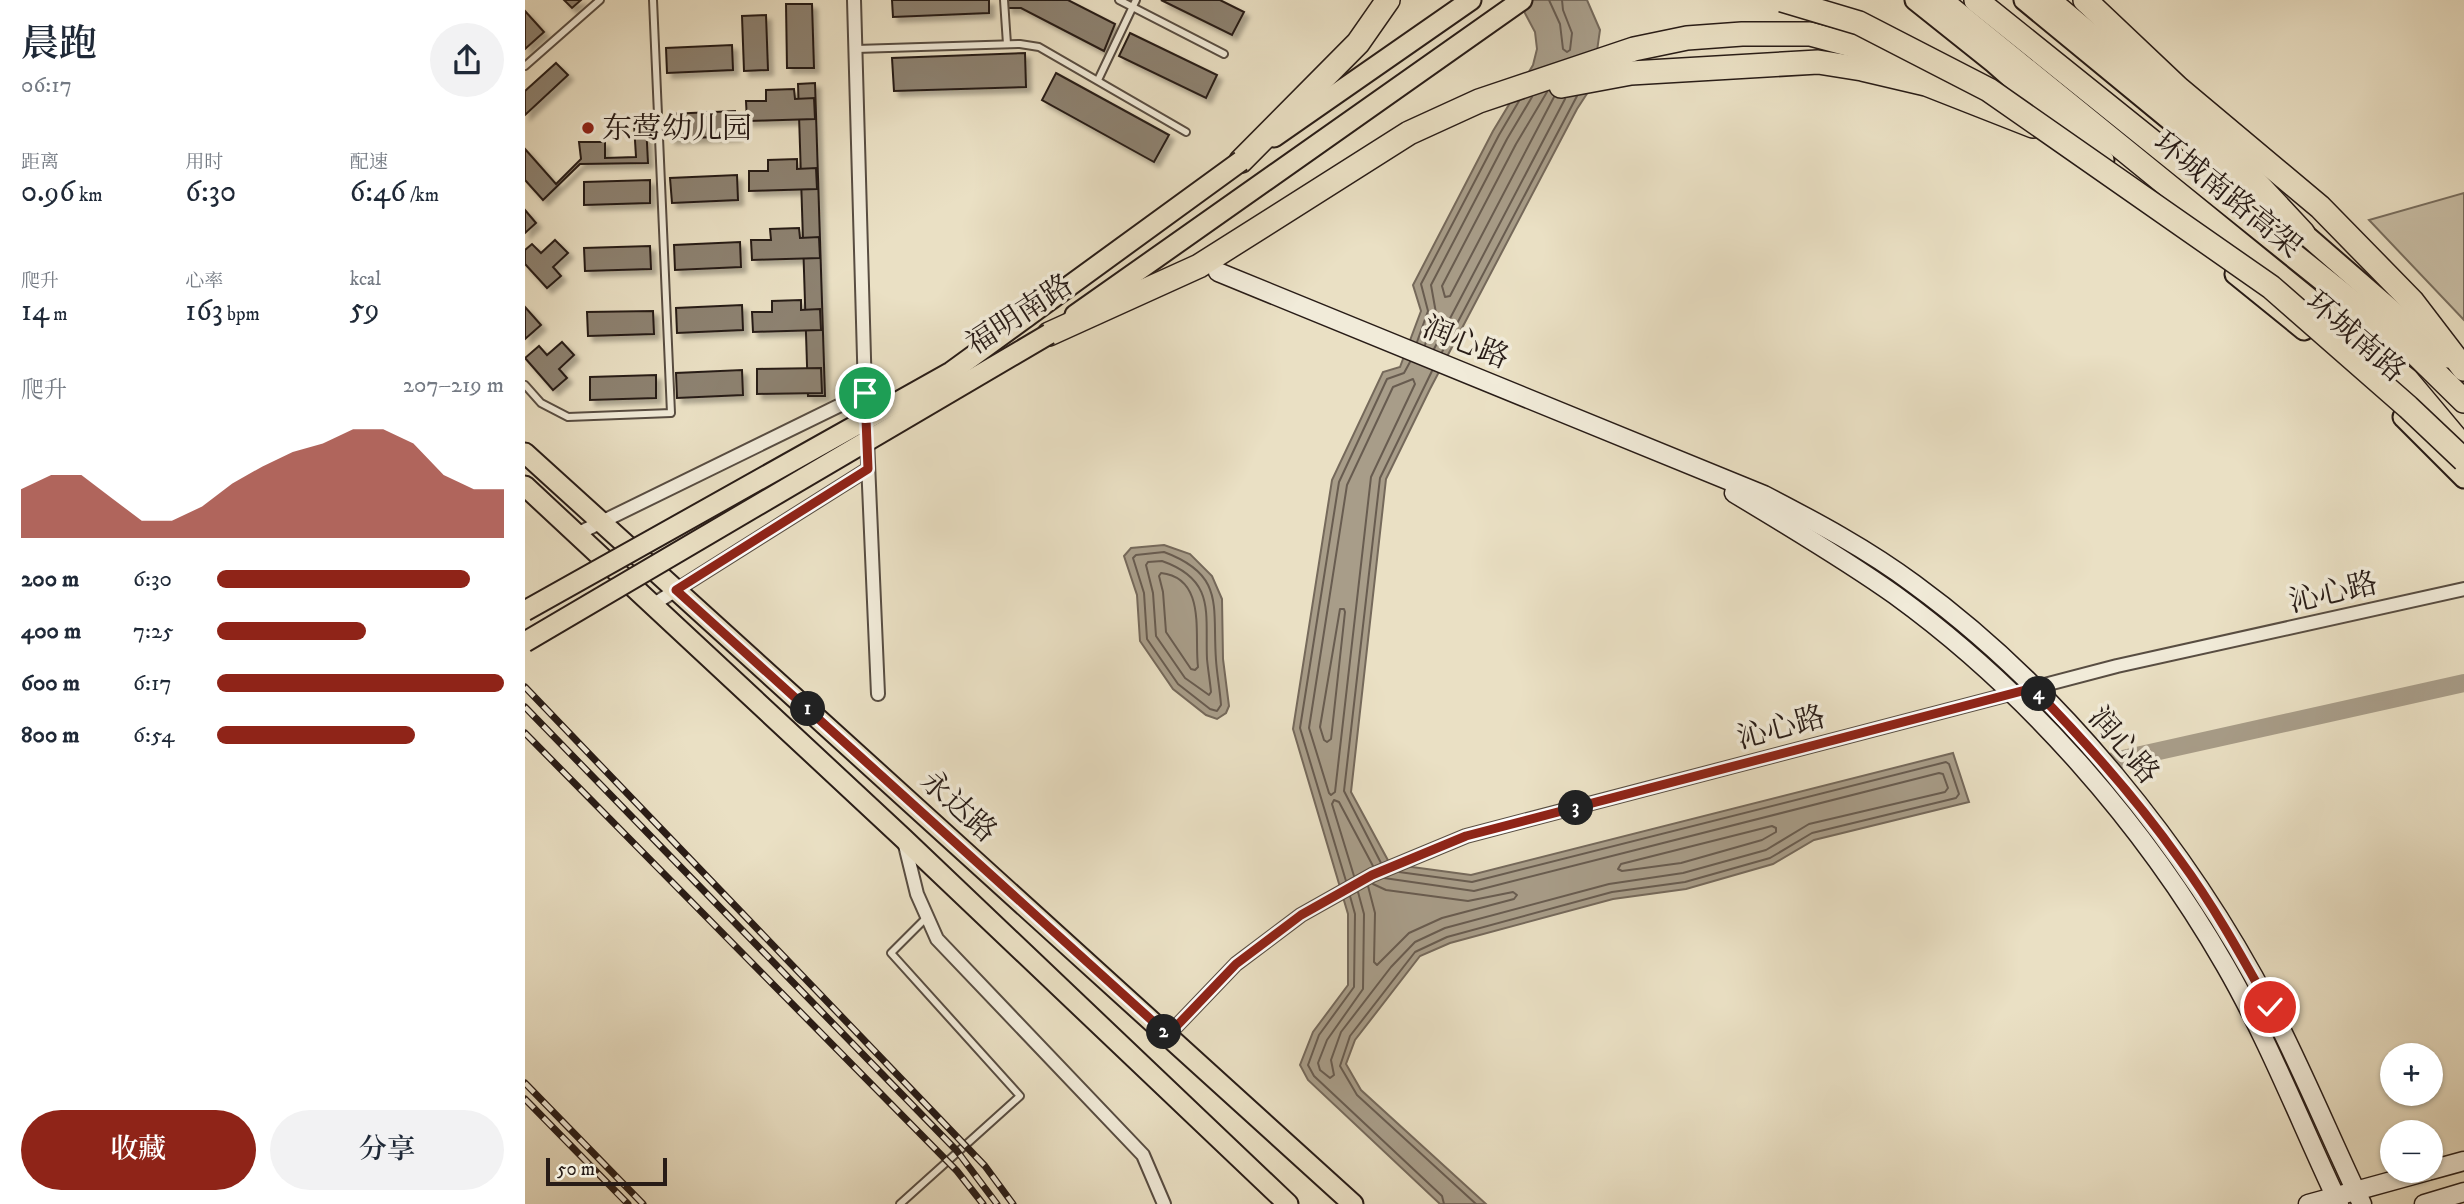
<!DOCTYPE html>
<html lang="zh">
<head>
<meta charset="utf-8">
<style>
	body { margin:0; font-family:"IM FELL DW Pica","Noto Serif SC",serif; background:#f2f2f3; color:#1f2937; height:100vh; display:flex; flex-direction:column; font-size:26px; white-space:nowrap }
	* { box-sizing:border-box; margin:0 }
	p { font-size:23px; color:#747a83 }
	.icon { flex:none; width:38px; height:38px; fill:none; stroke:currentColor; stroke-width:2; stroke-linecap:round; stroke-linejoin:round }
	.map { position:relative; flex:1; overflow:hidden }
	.details { display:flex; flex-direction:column; background:#fff; width:525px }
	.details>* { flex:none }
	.fabs { position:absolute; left:1855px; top:1043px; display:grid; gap:14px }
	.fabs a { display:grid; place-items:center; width:63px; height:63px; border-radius:50%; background:#fff; box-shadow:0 2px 5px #0004; font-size:35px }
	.scale { position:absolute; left:21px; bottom:18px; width:121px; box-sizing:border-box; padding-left:7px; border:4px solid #281c17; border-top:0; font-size:19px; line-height:24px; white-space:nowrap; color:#281c17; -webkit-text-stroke:5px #f1ebd9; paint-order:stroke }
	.pin { position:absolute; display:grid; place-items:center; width:60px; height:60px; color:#fff; margin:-30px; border:4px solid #fff; border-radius:50%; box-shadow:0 2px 7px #0007 }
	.km { position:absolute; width:35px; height:35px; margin:-18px; border-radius:50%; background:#222; color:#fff; font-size:19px; line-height:35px; text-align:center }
	.round { display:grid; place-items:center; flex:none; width:74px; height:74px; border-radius:37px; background:#f2f2f3 }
	.head { display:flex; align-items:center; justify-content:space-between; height:119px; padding:0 21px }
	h1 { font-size:38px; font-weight:600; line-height:52px }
	.figures { display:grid; grid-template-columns:repeat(3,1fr); gap:10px; height:119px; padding:7px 21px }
	.figures div { display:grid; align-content:center }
	.figures b { font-size:30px; font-weight:600 }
	.figures small { font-size:19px; font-weight:400 }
	.figures p { font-size:19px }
	.chart { height:196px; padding:14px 21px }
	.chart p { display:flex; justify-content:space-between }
	.chart svg { width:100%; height:126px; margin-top:7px; fill:#8f2418; opacity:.7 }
	.button { display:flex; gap:14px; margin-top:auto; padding:14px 21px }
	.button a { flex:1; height:80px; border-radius:42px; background:#8f2418; color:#fff; font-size:28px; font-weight:600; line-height:80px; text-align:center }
	.button a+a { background:#f2f2f3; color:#1f2937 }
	ul { padding:0 21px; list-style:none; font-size:23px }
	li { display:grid; grid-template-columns:112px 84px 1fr; align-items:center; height:52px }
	li i { height:18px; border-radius:9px; background:#8f2418 }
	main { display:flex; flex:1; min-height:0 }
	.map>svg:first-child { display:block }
</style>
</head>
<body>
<main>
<section class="details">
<div class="head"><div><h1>晨跑</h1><p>06:17</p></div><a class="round"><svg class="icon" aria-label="share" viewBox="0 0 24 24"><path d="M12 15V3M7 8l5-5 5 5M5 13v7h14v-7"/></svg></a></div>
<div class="figures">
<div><p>距离</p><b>0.96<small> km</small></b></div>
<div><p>用时</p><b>6:30</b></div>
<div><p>配速</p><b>6:46<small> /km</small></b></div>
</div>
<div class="figures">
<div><p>爬升</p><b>14<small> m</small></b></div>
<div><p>心率</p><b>163<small> bpm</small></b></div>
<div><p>kcal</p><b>59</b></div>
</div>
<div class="chart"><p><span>爬升</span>207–219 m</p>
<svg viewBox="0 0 160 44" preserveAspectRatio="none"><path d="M0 44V27L10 22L20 22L30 30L40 38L50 38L60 33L70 25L80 19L90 14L100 11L110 6L120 6L130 11L140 22L150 27L160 27V44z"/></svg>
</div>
<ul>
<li><b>200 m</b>6:30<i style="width:88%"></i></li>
<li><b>400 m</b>7:25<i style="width:52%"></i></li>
<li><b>600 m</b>6:17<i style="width:100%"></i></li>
<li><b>800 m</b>6:54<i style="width:69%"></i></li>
</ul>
<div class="button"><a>收藏</a><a>分享</a></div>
</section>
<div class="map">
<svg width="1939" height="1204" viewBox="0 0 1939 1204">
	<defs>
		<filter id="shadow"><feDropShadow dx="5" dy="5" stdDeviation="2" flood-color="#0004"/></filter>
	</defs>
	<rect width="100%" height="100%" fill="#eae0c4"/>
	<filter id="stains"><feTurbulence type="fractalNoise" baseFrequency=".00286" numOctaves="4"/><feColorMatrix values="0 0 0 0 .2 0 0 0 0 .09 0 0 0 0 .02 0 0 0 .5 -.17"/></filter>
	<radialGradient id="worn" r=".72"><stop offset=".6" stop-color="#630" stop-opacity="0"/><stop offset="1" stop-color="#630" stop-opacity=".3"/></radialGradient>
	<path fill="#c9bfa7" stroke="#786e5f" stroke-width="2" d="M1939,193V320L1844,220Z"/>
	<g fill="#a89d89" stroke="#75695b" stroke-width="2">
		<path d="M993,0H1062L1075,30L1067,86L1052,109L905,389L861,479L826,792L865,864L946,875L1428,753L1444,802L1289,840L1248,864L1161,889L1088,899L925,943L895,956L830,1040L821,1064L836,1090L961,1204H915L783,1080L775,1065L788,1032L823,985V914L768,729L807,480L858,372L875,367L896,311L888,285L968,131L1008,65L1012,49L1010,32Z"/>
		<path d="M639,545L665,554L687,576L697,599L698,659L704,706L701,713L692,719L681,715L648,689L615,641L612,595L599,556L606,548Z"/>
	</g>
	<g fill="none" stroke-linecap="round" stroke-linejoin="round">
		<g stroke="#685c50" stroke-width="2">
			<path d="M1024,0L1035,24L1038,49L1042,52L1045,50L1047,33L1038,10L1037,0"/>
			<path d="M1022,92L991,144L917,286L920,297L925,296L1029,97"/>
			<path d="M892,342L903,311L896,284L974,135L994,101"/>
			<path d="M900,345L911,313L906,285L982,139L1007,97"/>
			<path d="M909,349L1040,99"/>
			<path d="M917,352L1052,96"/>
			<path d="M888,379L890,384L846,477L810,792L806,795L804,793L784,728L822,485L868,387Z"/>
			<path d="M639,552C701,575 687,607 691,660C692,675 695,690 696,705L692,711L685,709L653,684L622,639L619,593L608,558L611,555Z"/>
			<path d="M637,561C691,580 680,613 682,659C683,670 685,681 686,692L684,695L660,678L631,636L628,593L621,565L623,562Z"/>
			<path d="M636,573C682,578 669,635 673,667L670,670L666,669L641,632L638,592L634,576Z"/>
			<path d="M815,609H819L820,612L806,739L802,742L799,740L795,727Z"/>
			<path d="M1247,826L1251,828V832L1237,840L1156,863L1097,871L1093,869L1096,864Z"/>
			<path d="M856,863L819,791L855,478L907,371"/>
			<path d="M874,872L947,882L1421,762L1424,764L1434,794L1431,798L1287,833L1245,858L1160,882L1087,892L922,937L890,952L825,1036L815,1066L832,1095L951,1204"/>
			<path d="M829,876L807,804L809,800L814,802L848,866"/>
			<path d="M821,881L775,728L814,482L862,379L879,373L885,362"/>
			<path d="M843,886L850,913L849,962L852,965L884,933L917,918L989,899L992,895L988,892L943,901L861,890L848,884"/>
			<path d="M833,892L839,914L838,989L802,1040L793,1063L795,1070L805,1078L809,1075L806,1060L816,1032L866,967L890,942L920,928L1084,884L1158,873L1241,850L1284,824L1420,792L1423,788L1418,774L1414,773L949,891L859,878"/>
			<path d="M825,896L830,914L829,987L794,1035L783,1065L789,1076L917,1196L919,1204"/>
		</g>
		<path stroke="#a89d89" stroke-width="18" d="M1562,767L1939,683"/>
	</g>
	<g fill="#8d8271" stroke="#281c17" stroke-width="2" filter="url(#shadow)">
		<path d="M39,0H56L47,8Z"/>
		<path d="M367,0H464V13L368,17Z"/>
		<path d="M482,0H543L590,24L579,51L496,8H482Z"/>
		<path d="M636,0H695L719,12L707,35Z"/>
		<path d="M261,4H287L289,68H262Z"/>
		<path d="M0,11L19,32L0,49Z"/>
		<path d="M241,15L243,70L219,71L217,16Z"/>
		<path d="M605,33L692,75L681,98L594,56Z"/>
		<path d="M207,45L208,70L142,73L141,48Z"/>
		<path d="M500,53L501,87L369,91L367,58Z"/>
		<path d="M31,63L43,75L0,115V91Z"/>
		<path d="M531,73L644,135L629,162L517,100Z"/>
		<path d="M290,83L300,396H283L273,84Z"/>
		<path d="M269,89L270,99L289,98L290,119L222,121L221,101H241V90Z"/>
		<path d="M210,111L212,136L145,139L144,114Z"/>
		<path d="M109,124H121L123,163L55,164L18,200L0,180V149L31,184L56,159L54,142H80V158L111,157Z"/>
		<path d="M272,159V169L291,168L292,189L224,191V171H243V160Z"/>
		<path d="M212,175L213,200L147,203L145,178Z"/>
		<path d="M125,180V203L59,205V182Z"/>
		<path d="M0,210L11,223L0,233Z"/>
		<path d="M274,228L275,238L294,237L295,258L227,260L226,240H246L245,229Z"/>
		<path d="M30,240L43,253L28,267L36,276L22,288L0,264V250L7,244L16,253Z"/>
		<path d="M215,242L216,267L150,270L149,245Z"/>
		<path d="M125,246L126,269L60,271L59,248Z"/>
		<path d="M276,300V310L295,309L296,330L228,332L227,312H247V301Z"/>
		<path d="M217,305L218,330L152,333L151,308Z"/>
		<path d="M0,307L16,325L0,339Z"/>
		<path d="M128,311L129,334L63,336L62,312Z"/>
		<path d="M37,342L49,355L34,369L42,378L28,390L0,358L14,346L22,355Z"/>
		<path d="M296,368L297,393L232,394V369Z"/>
		<path d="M217,370L218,395L152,398L151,373Z"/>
		<path d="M131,375V398L65,400V377Z"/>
	</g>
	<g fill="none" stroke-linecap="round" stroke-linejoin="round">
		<g stroke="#584d42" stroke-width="10">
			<g id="lane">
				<path d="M479,0L482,44"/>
				<path d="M594,0L699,54"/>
				<path d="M331,49L495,44L514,47L661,132"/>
				<path d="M0,66L75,0"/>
				<path d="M573,80L611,0"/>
				<path d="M0,385L16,403L43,417L146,413L128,0"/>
				<path d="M375,1204L495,1096L366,953L402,917"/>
			</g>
		</g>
		<g stroke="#584d42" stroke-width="16">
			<g id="street">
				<path d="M329,0L340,393L353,694"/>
				<path d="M52,534L340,393"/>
				<path d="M129,604L343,469"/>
				<path d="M379,841L392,894L412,939L618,1155L639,1204"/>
				<path d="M643,1035L711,964L776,915L847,875L941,836L1592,666L1939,589"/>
			</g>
		</g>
		<g stroke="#281c17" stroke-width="21">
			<g id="secondary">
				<path d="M693,272L1239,495C1291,522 1342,549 1389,584C1533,689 1663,849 1745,1007C1778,1071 1806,1139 1837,1204"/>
				<path d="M1209,493C1263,526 1318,558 1370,595C1501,690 1619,824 1700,965C1744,1041 1776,1124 1814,1204"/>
				<path d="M1906,1170L1939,1161"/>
				<path d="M1783,1204L1903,1171"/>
				<path d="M1899,1204L1939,1192"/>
			</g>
		</g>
		<g stroke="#281c17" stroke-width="23">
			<g id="primary">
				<path d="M1390,0L1469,63L1579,160"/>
				<path d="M1499,0L1714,177"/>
				<path d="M749,137L946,0"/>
				<path d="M1768,224L1922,358"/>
				<path d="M1710,274L1779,330"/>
				<path d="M550,315L997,0"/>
				<path d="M1878,417L1939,478"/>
				<path d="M0,453L828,1204"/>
				<path d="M0,486L378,838L763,1204"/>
			</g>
		</g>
		<g stroke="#281c17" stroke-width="26">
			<g id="highway">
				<path d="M1415,0L1882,380L1939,448"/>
				<path d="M1451,0L1889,352L1939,401"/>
				<path d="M1523,0L1694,143L1778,233"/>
				<path d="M1560,0L1653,88L1795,207L1887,301L1939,369"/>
				<path d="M1036,86L1106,73L1293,62L1337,69L1401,84L1508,126"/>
				<path d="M716,161L833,43L863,0"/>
				<path d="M524,334L674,266L884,133L954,101L1109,49L1162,38L1217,34H1285L1405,66"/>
			</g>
		</g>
		<use href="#lane" stroke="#f1ebd9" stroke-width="6"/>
		<use href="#street" stroke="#f1ebd9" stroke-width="12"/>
		<use href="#secondary" stroke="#f1ebd9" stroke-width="18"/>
		<use href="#primary" stroke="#eae0c4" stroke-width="19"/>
		<use href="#highway" stroke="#eae0c4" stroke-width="23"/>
		<g stroke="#281c17" stroke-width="7">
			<g id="rail">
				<path d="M0,687L460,1166L488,1204"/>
				<path d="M0,707L432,1151L472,1204"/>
				<path d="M0,733L432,1171L458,1204"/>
				<path d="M0,1083L118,1204"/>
				<path d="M0,1099L103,1204"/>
			</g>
		</g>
		<use href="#rail" stroke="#f1ebd9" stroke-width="4.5" stroke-dasharray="13" stroke-linecap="butt"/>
		<g stroke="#281c17" stroke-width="23" stroke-linecap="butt">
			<g id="primary-bridge">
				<path d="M0,611L426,372L716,161"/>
				<path d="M0,642L524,334"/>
			</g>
		</g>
		<g stroke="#281c17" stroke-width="26" stroke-linecap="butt">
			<path id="highway-bridge" d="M1257,0L1334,23L1464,90L1746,287L1883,407L1939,460"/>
		</g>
		<use href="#primary-bridge" stroke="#eae0c4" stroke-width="19"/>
		<use href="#highway-bridge" stroke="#eae0c4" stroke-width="23"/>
	</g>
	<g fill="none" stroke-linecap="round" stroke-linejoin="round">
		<g stroke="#fff" stroke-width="14">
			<path id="route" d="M340,393L343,469L151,590L643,1035L711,964L776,915L847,875L941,836L1508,688C1561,742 1611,798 1655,860C1689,906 1717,957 1745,1007"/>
		</g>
		<use href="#route" stroke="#8f2418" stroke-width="9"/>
	</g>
	<circle fill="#8f2418" stroke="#f1ebd9" stroke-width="2.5" cx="63" cy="128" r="7"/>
	<g text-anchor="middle" stroke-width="7" stroke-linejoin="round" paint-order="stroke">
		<g font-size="30" fill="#281c17" stroke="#f1ebd9" text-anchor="start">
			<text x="77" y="138">东莺幼儿园</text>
		</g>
		<g font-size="30" fill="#281c17" stroke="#f1ebd9">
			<text transform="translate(1703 194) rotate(39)" y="10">环城南路高架</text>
			<text transform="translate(494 314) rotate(-33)" y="10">福明南路</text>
			<text transform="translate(1831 336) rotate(41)" y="10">环城南路</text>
			<text transform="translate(941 342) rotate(22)" y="10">润心路</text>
			<text transform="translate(1808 592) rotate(-13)" y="10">沁心路</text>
			<text transform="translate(1256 727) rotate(-15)" y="10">沁心路</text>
			<text transform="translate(1599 745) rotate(49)" y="10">润心路</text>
			<text transform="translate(434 806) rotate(42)" y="10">永达路</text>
		</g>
	</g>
	<rect width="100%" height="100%" filter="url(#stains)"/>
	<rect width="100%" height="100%" fill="url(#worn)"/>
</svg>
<div class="fabs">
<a>+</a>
<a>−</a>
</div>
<div class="scale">50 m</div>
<div class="pin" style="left:340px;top:393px;background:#1e9e55"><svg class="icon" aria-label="arrive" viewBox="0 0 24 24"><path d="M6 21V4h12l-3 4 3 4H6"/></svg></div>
<div class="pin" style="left:1745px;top:1007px;background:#d93025"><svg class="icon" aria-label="check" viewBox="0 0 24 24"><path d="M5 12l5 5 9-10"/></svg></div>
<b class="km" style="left:283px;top:709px">1</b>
<b class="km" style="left:639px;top:1032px">2</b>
<b class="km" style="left:1051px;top:808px">3</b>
<b class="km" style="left:1514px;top:694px">4</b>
</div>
</main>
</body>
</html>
